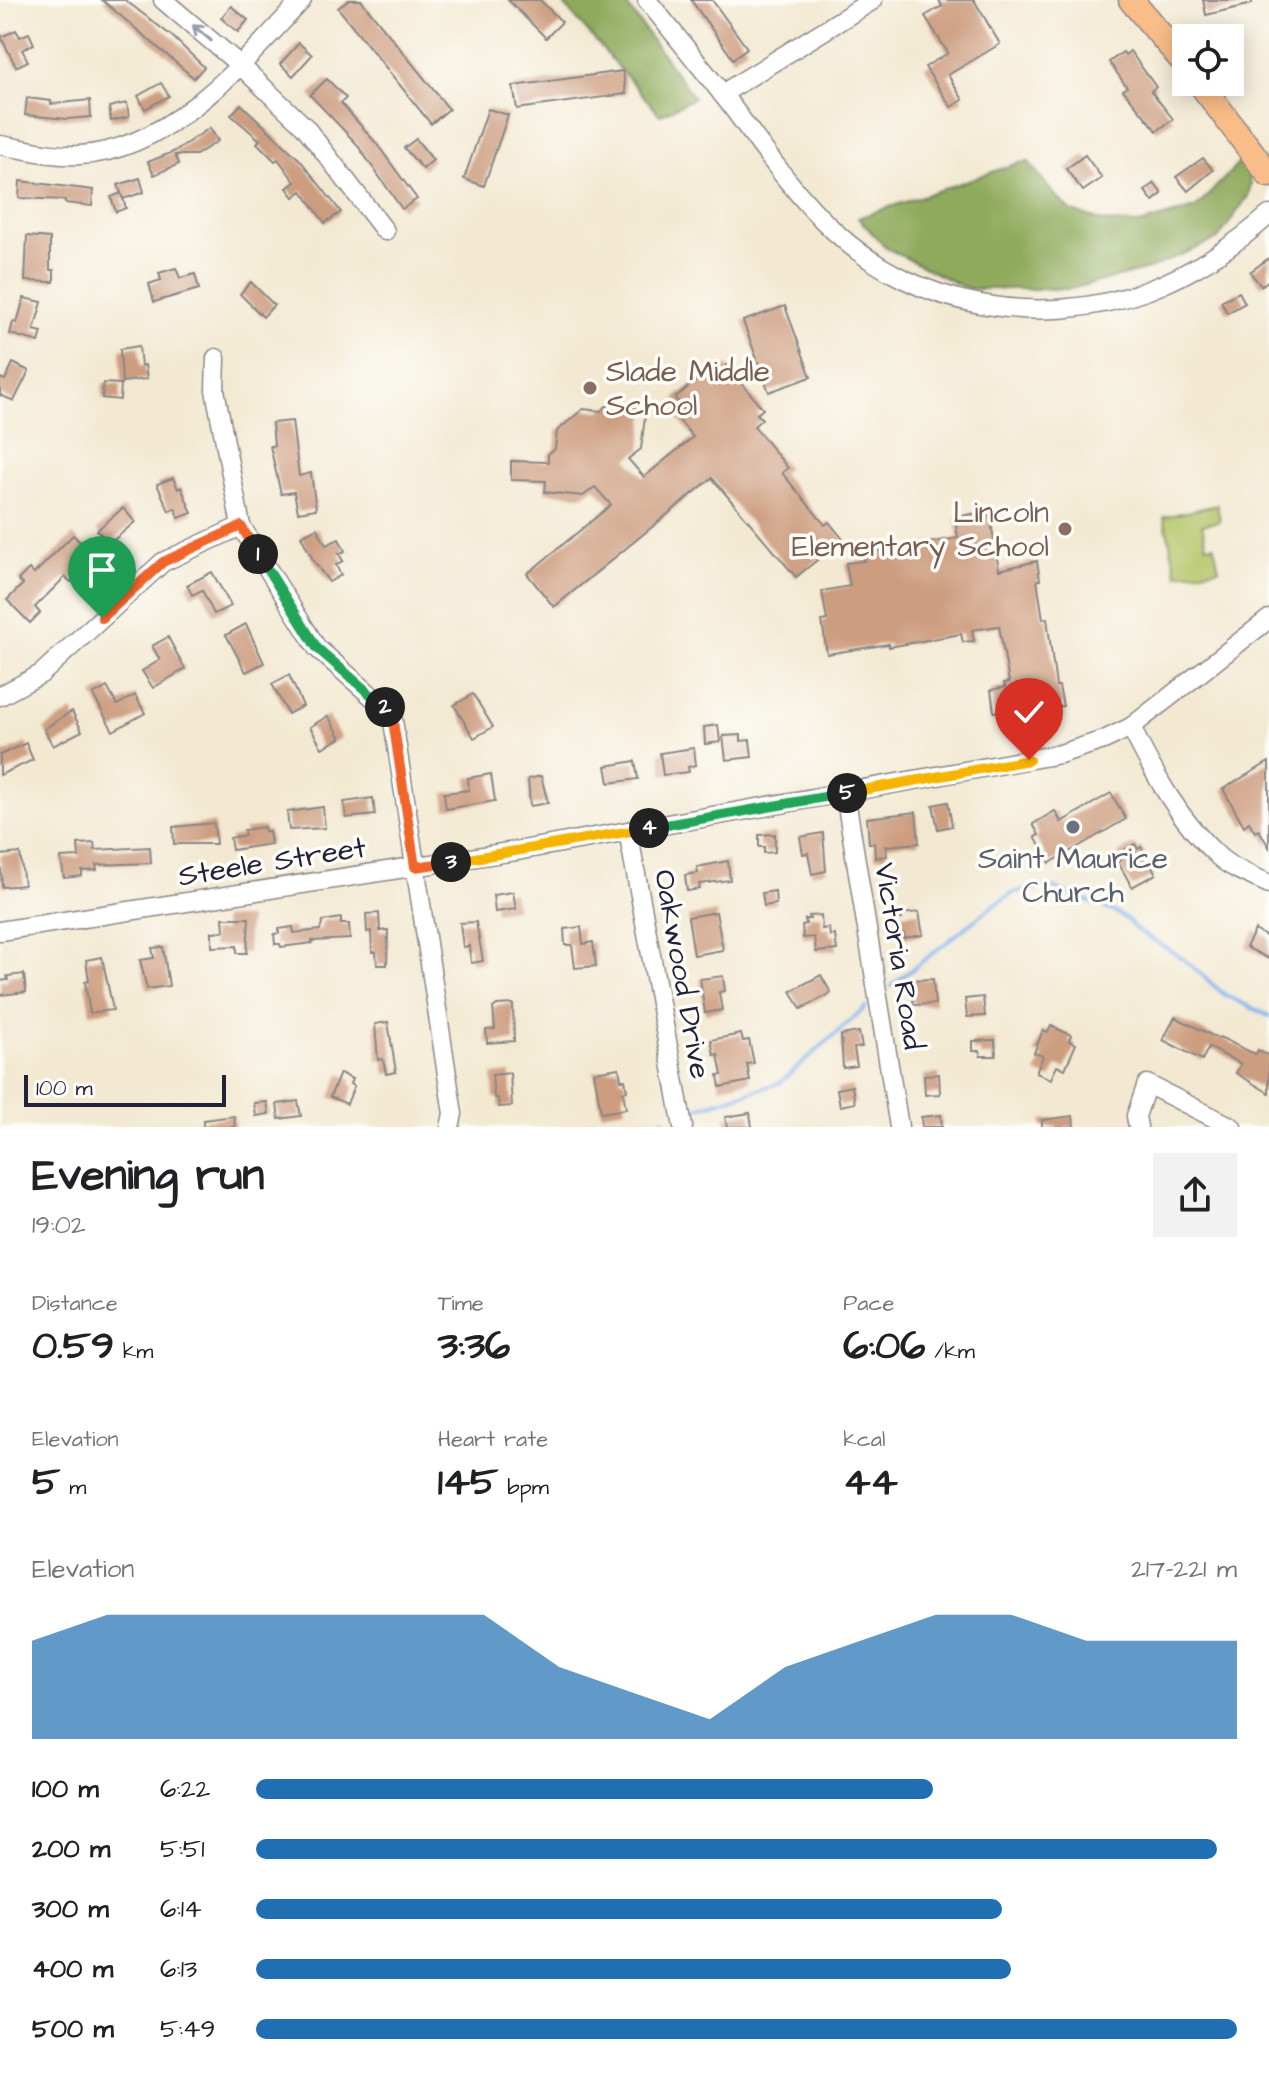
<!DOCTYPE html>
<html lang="en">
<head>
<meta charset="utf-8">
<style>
	body { margin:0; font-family:"Architects Daughter",sans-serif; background:#f2f2f2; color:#202124; height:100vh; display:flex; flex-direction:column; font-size:30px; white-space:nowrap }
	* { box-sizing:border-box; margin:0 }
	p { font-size:26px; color:#757577 }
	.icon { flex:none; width:44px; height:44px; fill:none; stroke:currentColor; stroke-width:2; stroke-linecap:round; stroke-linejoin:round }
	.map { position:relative; height:1127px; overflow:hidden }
	.details { display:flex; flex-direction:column; background:#fff; flex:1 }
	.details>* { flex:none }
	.buttons { position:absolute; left:1172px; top:24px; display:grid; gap:16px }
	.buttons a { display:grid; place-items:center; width:72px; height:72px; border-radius:0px; background:#fff; box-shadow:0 4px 20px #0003; font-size:40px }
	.scale { position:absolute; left:24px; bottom:20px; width:202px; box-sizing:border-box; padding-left:8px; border:4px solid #22223b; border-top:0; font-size:22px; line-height:28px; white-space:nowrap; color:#22223b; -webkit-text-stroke:6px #fdfcf7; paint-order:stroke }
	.pin { position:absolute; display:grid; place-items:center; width:68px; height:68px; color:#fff; margin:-82px -34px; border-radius:50% 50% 50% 0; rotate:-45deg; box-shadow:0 0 8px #0007 }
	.pin .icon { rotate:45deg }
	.km { position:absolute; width:40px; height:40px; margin:-20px; border-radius:50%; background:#222; color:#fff; font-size:22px; line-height:40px; text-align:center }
	.round { display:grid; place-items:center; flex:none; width:84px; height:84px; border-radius:0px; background:#f2f2f2 }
	.headline { display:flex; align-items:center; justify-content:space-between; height:136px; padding:0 32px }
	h1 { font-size:44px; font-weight:700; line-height:60px }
	.metrics { display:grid; grid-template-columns:repeat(3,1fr); gap:12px; height:136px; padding:8px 32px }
	.metrics div { display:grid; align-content:center }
	.metrics b { font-size:40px; font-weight:700 }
	.metrics small { font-size:22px; font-weight:400 }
	.metrics p { font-size:22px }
	.chart { height:224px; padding:16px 32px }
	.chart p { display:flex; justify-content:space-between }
	.chart svg { width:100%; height:144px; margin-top:8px; fill:#1f6fb2; opacity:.7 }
	ul { padding:0 32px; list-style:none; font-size:26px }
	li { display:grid; grid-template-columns:128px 96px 1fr; align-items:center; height:60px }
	li i { height:20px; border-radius:10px; background:#1f6fb2 }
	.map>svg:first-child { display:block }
</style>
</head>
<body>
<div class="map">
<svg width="1269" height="1127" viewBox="0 0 1269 1127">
	<rect width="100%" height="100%" fill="#fdfcf7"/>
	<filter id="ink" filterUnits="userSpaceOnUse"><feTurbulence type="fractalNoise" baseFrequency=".0125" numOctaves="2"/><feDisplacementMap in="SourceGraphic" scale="16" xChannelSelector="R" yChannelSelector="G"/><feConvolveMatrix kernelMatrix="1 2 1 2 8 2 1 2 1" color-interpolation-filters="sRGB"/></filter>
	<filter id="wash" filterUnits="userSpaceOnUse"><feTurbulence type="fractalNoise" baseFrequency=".006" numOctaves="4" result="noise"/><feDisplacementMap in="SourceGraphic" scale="32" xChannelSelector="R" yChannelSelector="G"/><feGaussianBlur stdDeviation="1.8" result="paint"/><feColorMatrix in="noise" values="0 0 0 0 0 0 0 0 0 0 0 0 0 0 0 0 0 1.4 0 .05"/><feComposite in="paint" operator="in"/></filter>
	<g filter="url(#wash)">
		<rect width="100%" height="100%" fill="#f3e9d2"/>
		<path fill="#b4c568" stroke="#6b7452" stroke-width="2" d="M1217,505L1220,521L1202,525L1207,546L1214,545L1219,569L1177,574L1164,517Z"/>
		<g fill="#8faa5c" stroke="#58664c" stroke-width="2">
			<path d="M560,0H623L694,98L660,115Z"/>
			<path d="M1029,162L1052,192L1071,211L1104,222L1139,224L1196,208L1239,163L1247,167L1251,185L1248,196L1218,239L1149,269L1070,289H967L886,248L858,218L1018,163Z"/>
		</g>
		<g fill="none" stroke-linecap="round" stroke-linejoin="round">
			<g stroke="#82b4ee" stroke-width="4">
				<path d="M891,986L994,905L1015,892L1044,887L1057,889L1115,912L1128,920L1134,928L1182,958L1225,995L1269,1016"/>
				<path d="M697,1108L780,1083L866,1007"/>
				<path d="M638,1127L664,1120"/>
			</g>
		</g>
		<g id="blocks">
			<g fill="#cd9d80">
				<path d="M102,0H125L173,37L204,67L194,78Z"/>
				<path d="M349,0H361L449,109L431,124L338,8Z"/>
				<path d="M508,0H540L562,22L546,38Z"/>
				<path d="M691,0H712L747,48L733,59Z"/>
				<path d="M939,0H974L1000,44L948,75L963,100L951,107L925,67L948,53L925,16L942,6Z"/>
				<path d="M1203,0H1252V4L1206,15Z"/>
				<path d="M231,6L248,20L238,32L221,18Z"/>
				<path d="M16,30L20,37L29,33L34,44L22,50L28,61L16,67L1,37Z"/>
				<path d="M299,43L312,55L293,76L280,64Z"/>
				<path d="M1130,51L1156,87L1151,91L1173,119L1157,131L1123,90L1127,87L1109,62L1123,52L1125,55Z"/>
				<path d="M623,71L626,94L517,109L513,86Z"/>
				<path d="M327,79L346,98L341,103L376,143L417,199L402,209L355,142L310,95Z"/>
				<path d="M161,83L169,96L145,109L138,96Z"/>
				<path d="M27,98L51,101V104L90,100L91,117L67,119L25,115Z"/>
				<path d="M127,103L129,117L111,121L109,107Z"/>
				<path d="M241,104L300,160L341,212L325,223L302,191L294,197L287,188L295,182L278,159L275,161L257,143L260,140L231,115Z"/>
				<path d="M488,109L508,115L484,186L464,179Z"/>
				<path d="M210,128L218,141L196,155H175L179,164L154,175L148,162L173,152Z"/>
				<path d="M416,139L433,160L423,169L404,148Z"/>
				<path d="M1085,155L1102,178L1083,191L1066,169Z"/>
				<path d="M1203,158L1213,170L1188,191L1176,177Z"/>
				<path d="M140,178L144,192L123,199L118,185Z"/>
				<path d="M20,181L93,190L92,206L65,203V200L19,198Z"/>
				<path d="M1154,183L1162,194L1153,201L1145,191Z"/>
				<path d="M121,193L126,208L116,212L111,197Z"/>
				<path d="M27,236L50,238V270H54V282L25,281Z"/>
				<path d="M1269,258V280L1261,286L1250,272Z"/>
				<path d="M176,268L180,278L195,274L199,289L154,302L149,284L161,280L159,273Z"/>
				<path d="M251,282L274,305L263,317L240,294Z"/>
				<path d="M1239,292L1245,303L1227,313L1221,301Z"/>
				<path d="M24,298L42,302L34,330L42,332L39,342L10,334L13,322L17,323Z"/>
				<path d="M785,306L811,377L769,392L743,321Z"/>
				<path d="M139,346L141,366L145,365L147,379L122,382L120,349Z"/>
				<path d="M13,363L29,371L14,401L0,395V378L5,380Z"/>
				<path d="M727,365L763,409L757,414L762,419L754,426L788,468L782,473L825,525L829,522L843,539L796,577L712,478L554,607L527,574L611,505L595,487L583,496L545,492L546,481L511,480V461L548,462V454L555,449L557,431L583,409L601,411L606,406L646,409L641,449L628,459L644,477L693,437L675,415L683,408L675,398L708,371L713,377Z"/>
				<path d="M103,383L121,384L120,400L102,398Z"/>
				<path d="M292,421L299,476L311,473L316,509L298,512L294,492L281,494L270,446H274L272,423Z"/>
				<path d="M173,478L178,489L181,487L192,513L179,518L175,508L169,511L157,484Z"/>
				<path d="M123,508L135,522L109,544L97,530Z"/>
				<path d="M989,511L999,570L1037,561L1040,580H1037L1043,619L1047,618L1056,686H1059L1063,706L1049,709L1048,706L1037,708V705L994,712L991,690L1005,687L1004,683L1009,682L999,626L972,630L974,641L963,642L961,634L889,647V644L827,654L822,621L827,620L822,591L850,586L846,563L865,561L863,554L958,538L955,517Z"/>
				<path d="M317,528L326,545L339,539L345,551L339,554L343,561L336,565L341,575L329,582L313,560L301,536Z"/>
				<path d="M73,535L96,557L71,582L65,577L35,607L40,613L30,623L7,600L23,584L18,580L29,569L34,574Z"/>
				<path d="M212,572L231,606L214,614L202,590L192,595L187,585Z"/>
				<path d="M246,624L264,663L246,672L226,635Z"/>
				<path d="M168,637L185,669L153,688L142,671L160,660L152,646Z"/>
				<path d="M289,675L303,706L288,714L272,684Z"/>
				<path d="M107,687L117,705L135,695L145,713L113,731L93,695Z"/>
				<path d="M473,694L493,727L474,738L454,705Z"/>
				<path d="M72,711L82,731L53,746L44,729Z"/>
				<path d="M328,716L341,738L322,748L310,727Z"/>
				<path d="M718,725L720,742L705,744L704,727Z"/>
				<path d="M741,735V741L750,740L752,757L726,760L723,736Z"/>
				<path d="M26,743L33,760L0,775V755Z"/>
				<path d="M694,748L696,765L688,767L689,772L663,775L660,753Z"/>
				<path d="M635,761L638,779L609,783L606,766Z"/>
				<path d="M1269,762V847L1259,830L1255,832L1249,822L1244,826L1223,789Z"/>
				<path d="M491,774L495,801L446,809L444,793L469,790L468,778Z"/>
				<path d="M541,776L548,803L530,806L528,779Z"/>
				<path d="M1111,793L1126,819L1050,863L1035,837L1039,835L1033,824L1055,811L1061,822Z"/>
				<path d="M373,798L375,815L346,818L344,802Z"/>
				<path d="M948,802L952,826L938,829L933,805Z"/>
				<path d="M323,807L325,828L289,830L287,812Z"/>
				<path d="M916,812L919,843L886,846L887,856L875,858L874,843H869L867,818Z"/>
				<path d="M214,823L216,844H174L173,827Z"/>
				<path d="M264,827L265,831H269L271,844L232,850L230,838L245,835L244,830Z"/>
				<path d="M823,833L826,871L812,874L808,853L803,854L800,837Z"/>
				<path d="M775,834V852L764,853V847H759V835Z"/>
				<path d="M94,843L95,850L150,847L151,863L96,865L97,870L82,871V876L64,878L61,858L79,857L78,844Z"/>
				<path d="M1135,844L1138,849L1141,847L1156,874L1132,887L1118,862L1121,860L1118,853Z"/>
				<path d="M20,853L24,885L2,887L0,855Z"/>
				<path d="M728,861L730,880L699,884L700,889L687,891L685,875L698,873L697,867Z"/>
				<path d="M775,891L776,904L764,906L762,893Z"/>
				<path d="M513,892L516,909L495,912L493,895Z"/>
				<path d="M716,912L723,950L694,955L688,917Z"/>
				<path d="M919,912L923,935L904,938V934L898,935L896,920L902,919L901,914Z"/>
				<path d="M379,913L380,931L388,930L387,965H377L376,952H372L371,931L367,932L366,914Z"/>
				<path d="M821,915L822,929L829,928L830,936L835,935L837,950L816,952L814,937L803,938L802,925L806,924L805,919H810L809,916Z"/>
				<path d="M223,918H249L247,953H237V946L212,947V932L224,931Z"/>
				<path d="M341,918V924H349L350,939L312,941V943L281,947L280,944H275L274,934L279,933V929L293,927L294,933L320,930L323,921Z"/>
				<path d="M476,922L483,961L471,963L469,946L463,947L460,923Z"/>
				<path d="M581,927L583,944L593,942L596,966L575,968L572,945H565L564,929Z"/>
				<path d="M1255,930L1269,938V959L1246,947Z"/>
				<path d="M163,947L169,986L147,989L140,960L154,958L152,948Z"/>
				<path d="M102,957L113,1010L90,1013L85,982L89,981L86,960Z"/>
				<path d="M24,974L26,992L0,995V981L8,980L7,976Z"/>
				<path d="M821,975L831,993L801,1009L791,991Z"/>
				<path d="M723,976L725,991L719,992L722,1010L705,1013L700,979Z"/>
				<path d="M933,979L935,1004L914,1005L909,980Z"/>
				<path d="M983,997L985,1016L967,1017L965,999Z"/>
				<path d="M513,1004L514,1041L487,1043L486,1030L495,1029L493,1008L497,1005Z"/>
				<path d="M1175,1017L1219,1039L1220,1037L1248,1051L1256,1054L1258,1050L1269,1056V1093L1236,1073L1241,1064L1209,1047L1202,1060L1163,1040Z"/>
				<path d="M388,1022L396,1072L386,1074L383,1059L378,1060L375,1024Z"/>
				<path d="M1051,1026L1071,1035L1069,1041L1076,1044L1065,1069L1057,1066L1051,1079L1036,1073L1043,1056L1034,1053L1043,1030L1048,1032Z"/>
				<path d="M859,1032L862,1047L854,1048L857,1066L843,1068L841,1035Z"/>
				<path d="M741,1034L743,1041L749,1040L754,1063L747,1064L750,1081L720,1087L718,1075H722L718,1054L714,1055L711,1040Z"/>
				<path d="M995,1040L996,1056H980V1051H973V1041Z"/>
				<path d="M619,1068L621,1080H625L627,1091L623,1092L626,1109L601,1113L594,1072Z"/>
				<path d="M340,1073L352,1079L350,1084L354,1086L347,1104L330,1097Z"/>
				<path d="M510,1073L512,1106L499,1107L498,1098H494L492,1075Z"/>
				<path d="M939,1074L940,1094L925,1095L924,1075Z"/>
				<path d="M852,1086L855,1103L840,1106L837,1089Z"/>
				<path d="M298,1101L301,1116L279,1119L277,1104Z"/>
				<path d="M267,1102L269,1114L256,1116L254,1103Z"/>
				<path d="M750,1113L752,1127H727L725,1117Z"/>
				<path d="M941,1115L942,1127H922L921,1117Z"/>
				<path d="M234,1116L235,1127H203V1120Z"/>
				<path d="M1073,1116L1074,1127H1042V1120Z"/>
			</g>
		</g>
	</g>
	<g filter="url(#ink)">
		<use href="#blocks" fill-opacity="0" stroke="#8a8686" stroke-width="2"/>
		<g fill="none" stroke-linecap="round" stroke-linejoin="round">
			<g stroke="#8a8686" stroke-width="21">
				<g id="minor">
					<path d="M163,0L241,66L305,127L385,231"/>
					<path d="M647,0C675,35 703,69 730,104C762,147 794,194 834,231C915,308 1041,329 1146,291C1190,275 1234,246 1269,215"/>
					<path d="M722,94L873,0"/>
					<path d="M0,145C25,149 54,157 80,155C171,150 244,62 302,0"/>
					<path d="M216,358L215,390L241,526L317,648L392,714L453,1114L450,1127"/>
					<path d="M0,696L41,674L163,562L241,526"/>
					<path d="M1131,727C1154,774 1180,822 1219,857C1232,869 1253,876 1269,884"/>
					<path d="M845,793L899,1127"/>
					<path d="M628,831L683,1127"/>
					<path d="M0,931L522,850L1060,754L1104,740L1131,727L1269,619"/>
					<path d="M1138,1127L1136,1116L1147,1084L1232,1127"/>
				</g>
			</g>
			<g stroke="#8a8686" stroke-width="27">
				<g id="major">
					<path d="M1131,0L1186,65"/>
					<path d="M1199,82L1269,175"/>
				</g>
			</g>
			<use href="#minor" stroke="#fff" stroke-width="18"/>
			<use href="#major" stroke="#f8bd88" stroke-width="24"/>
		</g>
		<defs><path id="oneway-shaft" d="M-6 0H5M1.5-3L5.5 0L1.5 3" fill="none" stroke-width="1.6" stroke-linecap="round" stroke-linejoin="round" transform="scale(2)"/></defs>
		<use stroke="#9c9ca7" href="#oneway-shaft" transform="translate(202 33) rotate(-140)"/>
	</g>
	<g fill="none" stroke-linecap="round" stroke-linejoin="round" filter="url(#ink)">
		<g stroke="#fff" stroke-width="16">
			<path id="split-1" d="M102,618L163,562L241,526L258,554"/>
		</g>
		<g stroke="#fff" stroke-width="16">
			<path id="split-2" d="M258,554L317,648L385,707"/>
		</g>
		<g stroke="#fff" stroke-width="16">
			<path id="split-3" d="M385,707L392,714L415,867L451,862"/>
		</g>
		<g stroke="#fff" stroke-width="16">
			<path id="split-4" d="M451,862L649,828"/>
		</g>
		<g stroke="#fff" stroke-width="16">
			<path id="split-5" d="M649,828L847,793"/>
		</g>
		<g stroke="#fff" stroke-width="16">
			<path id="split-6" d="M847,793L1029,760"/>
		</g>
		<use href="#split-1" stroke="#f0652b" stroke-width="10"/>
		<use href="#split-2" stroke="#22a559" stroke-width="10"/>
		<use href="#split-3" stroke="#f0652b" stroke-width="10"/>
		<use href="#split-4" stroke="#f5b400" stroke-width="10"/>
		<use href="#split-5" stroke="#22a559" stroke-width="10"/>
		<use href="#split-6" stroke="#f5b400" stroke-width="10"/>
	</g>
	<g fill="#8d6e63" stroke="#fdfcf7" stroke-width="3">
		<circle cx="590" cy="388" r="8"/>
		<circle cx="1065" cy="529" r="8"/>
	</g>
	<circle fill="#6b7280" stroke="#fdfcf7" stroke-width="3" cx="1073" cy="827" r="8"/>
	<g text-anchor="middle" stroke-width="7" stroke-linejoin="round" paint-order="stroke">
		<g font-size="30" fill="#785e54" stroke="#fdfcf7" text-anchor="start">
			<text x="606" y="381">Slade Middle<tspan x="606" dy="34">School</tspan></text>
			<text x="1049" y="522" text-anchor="end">Lincoln<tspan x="1049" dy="34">Elementary School</tspan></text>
		</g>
		<g font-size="30" fill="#5b616d" stroke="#fdfcf7">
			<text x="1073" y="868">Saint Maurice<tspan x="1073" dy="34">Church</tspan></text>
		</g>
		<g font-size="30" fill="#22223b" stroke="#fdfcf7">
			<text transform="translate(272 861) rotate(-9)" y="10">Steele Street</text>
			<text transform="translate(900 956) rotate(81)" y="10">Victoria Road</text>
			<text transform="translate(683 974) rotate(80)" y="10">Oakwood Drive</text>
		</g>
	</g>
</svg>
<div class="buttons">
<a><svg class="icon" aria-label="locate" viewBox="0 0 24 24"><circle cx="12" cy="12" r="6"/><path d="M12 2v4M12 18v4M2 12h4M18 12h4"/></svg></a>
</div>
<div class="scale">100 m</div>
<div class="pin" style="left:102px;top:618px;background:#1e9e55"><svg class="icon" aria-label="arrive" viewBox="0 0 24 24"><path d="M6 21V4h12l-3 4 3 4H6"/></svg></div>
<div class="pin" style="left:1029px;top:760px;background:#d93025"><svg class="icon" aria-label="check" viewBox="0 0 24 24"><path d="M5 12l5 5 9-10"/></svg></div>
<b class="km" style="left:258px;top:554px">1</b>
<b class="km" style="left:385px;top:707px">2</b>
<b class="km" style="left:451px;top:862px">3</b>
<b class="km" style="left:649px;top:828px">4</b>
<b class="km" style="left:847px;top:793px">5</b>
</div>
<section class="details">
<div class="headline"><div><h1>Evening run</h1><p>19:02</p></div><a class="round"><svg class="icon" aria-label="share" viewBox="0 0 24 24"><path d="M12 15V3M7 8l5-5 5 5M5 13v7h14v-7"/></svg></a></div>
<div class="metrics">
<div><p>Distance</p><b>0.59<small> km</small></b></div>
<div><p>Time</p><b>3:36</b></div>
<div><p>Pace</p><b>6:06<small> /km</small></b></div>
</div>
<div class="metrics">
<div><p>Elevation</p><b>5<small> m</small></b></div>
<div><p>Heart rate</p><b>145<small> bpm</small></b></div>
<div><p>kcal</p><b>44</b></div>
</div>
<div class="chart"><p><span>Elevation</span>217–221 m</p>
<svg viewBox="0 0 160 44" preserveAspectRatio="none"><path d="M0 44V14L10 6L20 6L30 6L40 6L50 6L60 6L70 22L80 30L90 38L100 22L110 14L120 6L130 6L140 14L150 14L160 14V44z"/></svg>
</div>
<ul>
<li><b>100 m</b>6:22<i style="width:69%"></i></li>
<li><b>200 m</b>5:51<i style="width:98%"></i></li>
<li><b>300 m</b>6:14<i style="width:76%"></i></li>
<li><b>400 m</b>6:13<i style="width:77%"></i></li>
<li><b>500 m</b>5:49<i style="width:100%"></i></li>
</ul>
</section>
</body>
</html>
